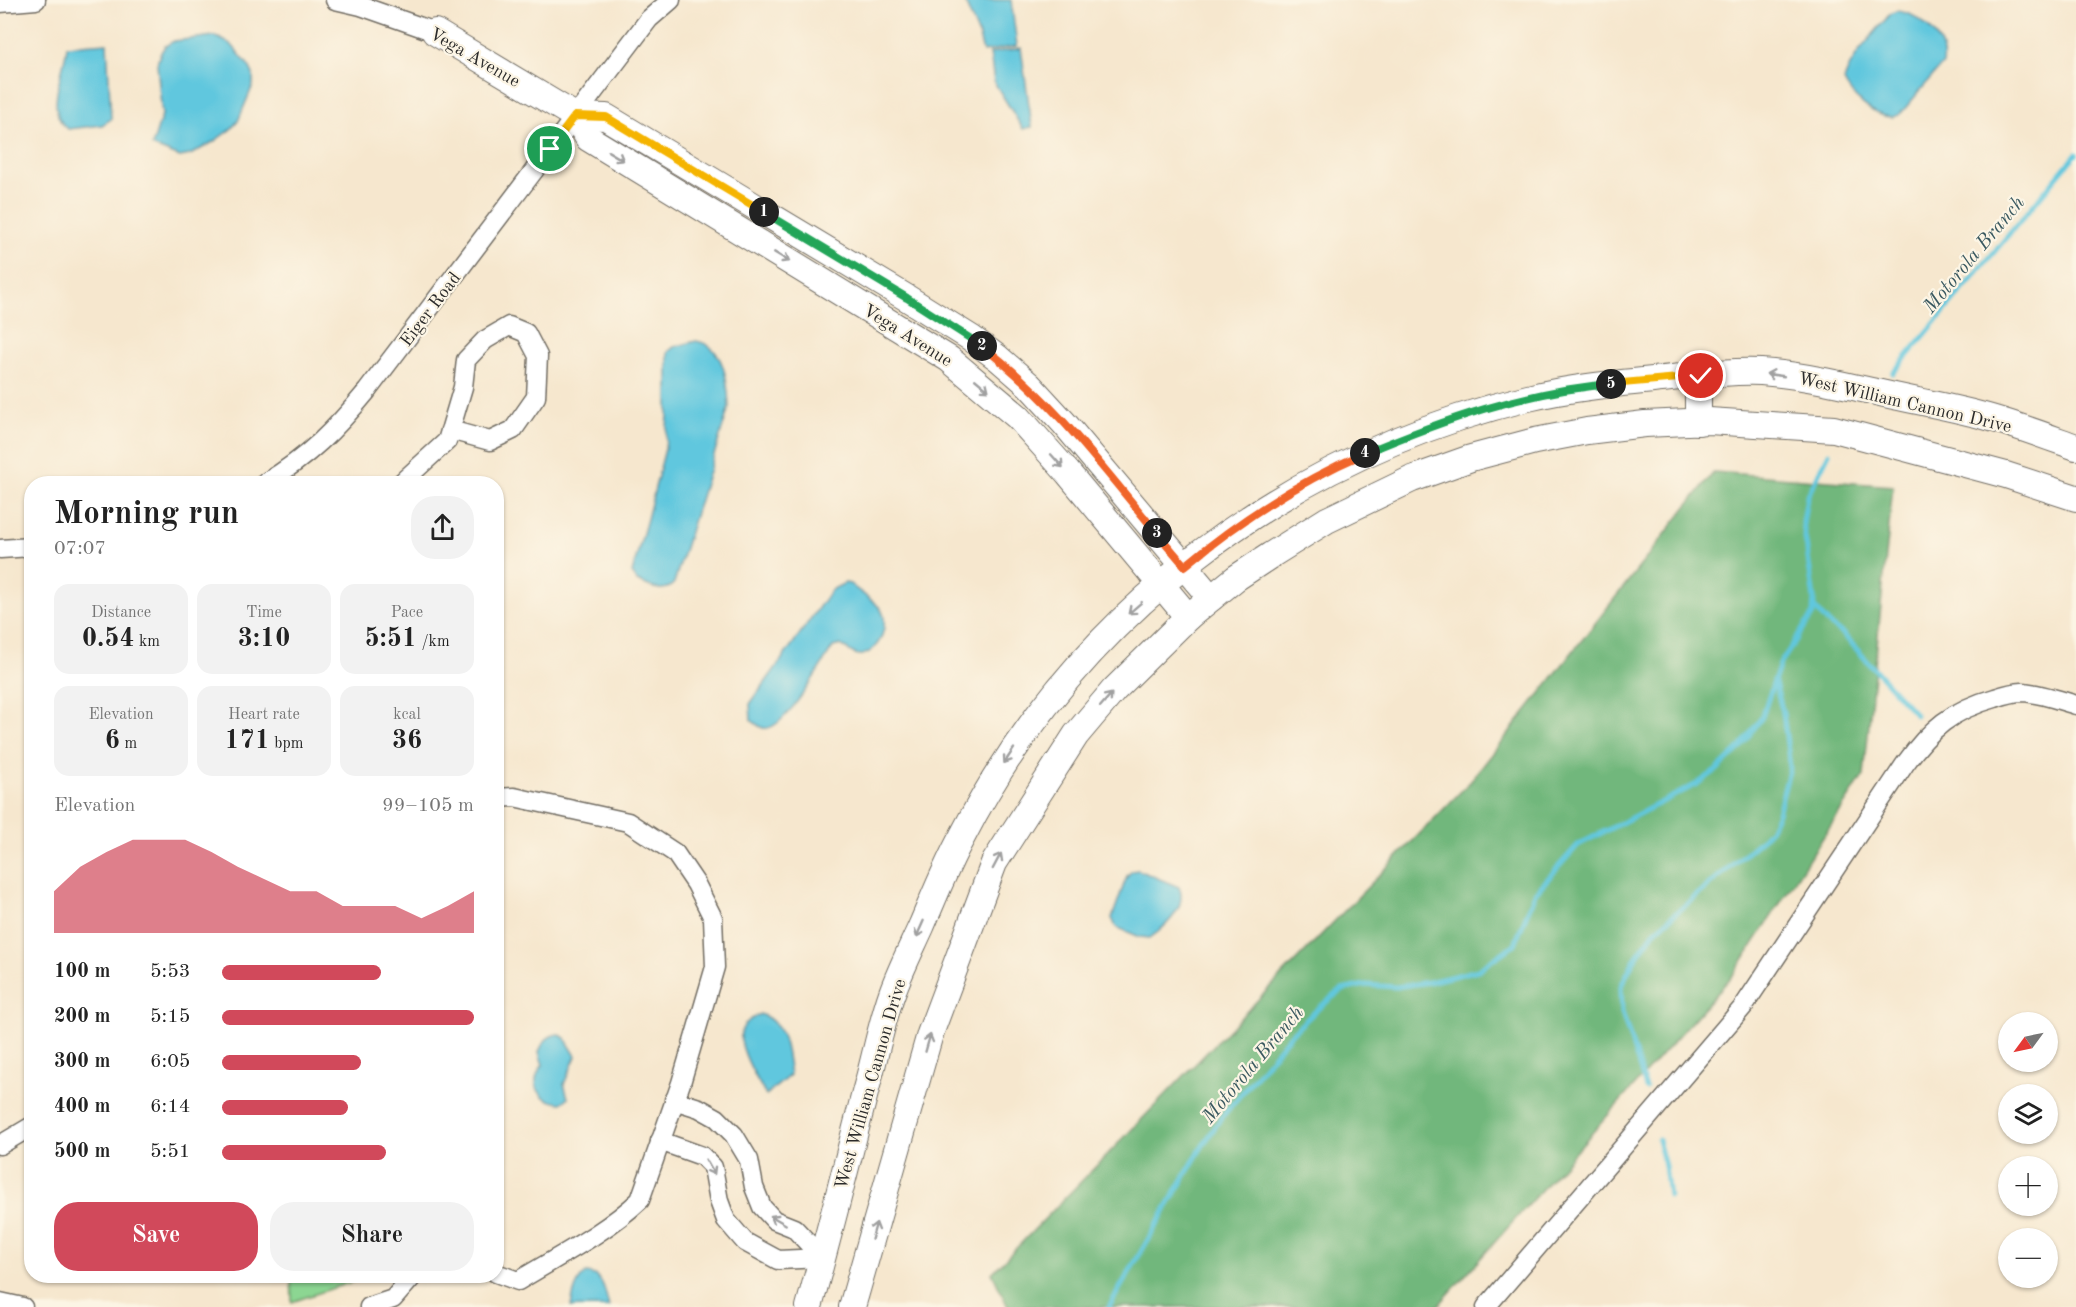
<!DOCTYPE html>
<html lang="en">
<head>
<meta charset="utf-8">
<style>
	body { margin:0; font-family:"Old Standard TT",serif; background:#f2f2f2; color:#222; height:100vh; display:flex; flex-direction:column; font-size:22px; white-space:nowrap }
	* { box-sizing:border-box; margin:0 }
	p { font-size:20px; color:#767676 }
	.icon { flex:none; width:33px; height:33px; fill:none; stroke:currentColor; stroke-width:2; stroke-linecap:round; stroke-linejoin:round }
	.map { position:relative; flex:1; overflow:hidden }
	.details { position:absolute; left:24px; top:476px; width:480px; height:807px; display:flex; flex-direction:column; background:#fff; border-radius:24px; box-shadow:0 2px 4px #0004 }
	.details>* { flex:none }
	.needle { width:39px; rotate:237deg }
	.controls { position:absolute; left:1998px; top:1012px; display:grid; gap:12px }
	.controls a { display:grid; place-items:center; width:60px; height:60px; border-radius:50%; background:#fff; box-shadow:0 2px 4px #0004; font-size:30px }
	.pin { position:absolute; display:grid; place-items:center; width:51px; height:51px; color:#fff; margin:-26px; border:3px solid #fff; border-radius:50%; box-shadow:0 2px 6px #0007 }
	.km { position:absolute; width:30px; height:30px; margin:-15px; border-radius:50%; background:#222; color:#fff; font-size:16px; line-height:30px; text-align:center }
	.round { display:grid; place-items:center; flex:none; width:63px; height:63px; border-radius:24px; background:#f2f2f2 }
	.headline { display:flex; align-items:center; justify-content:space-between; height:102px; padding:0 30px }
	h1 { font-size:33px; font-weight:700; line-height:45px }
	.figures { display:grid; grid-template-columns:repeat(3,1fr); gap:9px; height:102px; padding:6px 30px }
	.figures div { display:grid; align-content:center; border-radius:15px; background:#f2f2f2; text-align:center }
	.figures b { font-size:26px; font-weight:700 }
	.figures small { font-size:16px; font-weight:400 }
	.figures p { font-size:16px }
	.chart { height:168px; padding:12px 30px }
	.chart p { display:flex; justify-content:space-between }
	.chart svg { width:100%; height:108px; margin-top:6px; fill:#d1495b; opacity:.7 }
	.primary-button { display:flex; gap:12px; margin-top:auto; padding:12px 30px }
	.primary-button a { flex:1; height:69px; border-radius:24px; background:#d1495b; color:#fff; font-size:24px; font-weight:700; line-height:69px; text-align:center }
	.primary-button a+a { background:#f2f2f2; color:#222 }
	ul { padding:0 30px; list-style:none; font-size:20px }
	li { display:grid; grid-template-columns:96px 72px 1fr; align-items:center; height:45px }
	li i { height:15px; border-radius:8px; background:#d1495b }
	.map>svg:first-child { display:block }
</style>
</head>
<body>
<div class="map">
<svg width="2076" height="1307" viewBox="0 0 2076 1307">
	<rect width="100%" height="100%" fill="#fcf5e5"/>
	<filter id="ink" filterUnits="userSpaceOnUse"><feTurbulence type="fractalNoise" baseFrequency=".0167" numOctaves="2"/><feDisplacementMap in="SourceGraphic" scale="12" xChannelSelector="R" yChannelSelector="G"/><feConvolveMatrix kernelMatrix="1 2 1 2 8 2 1 2 1" color-interpolation-filters="sRGB"/></filter>
	<filter id="wash" filterUnits="userSpaceOnUse"><feTurbulence type="fractalNoise" baseFrequency=".008" numOctaves="4" result="noise"/><feDisplacementMap in="SourceGraphic" scale="24" xChannelSelector="R" yChannelSelector="G"/><feGaussianBlur stdDeviation="1.35" result="paint"/><feColorMatrix in="noise" values="0 0 0 0 0 0 0 0 0 0 0 0 0 0 0 0 0 1.4 0 .05"/><feComposite in="paint" operator="in"/></filter>
	<g filter="url(#wash)">
		<rect width="100%" height="100%" fill="#f6e7ce"/>
		<path fill="#8cd692" stroke="#5c805e" stroke-width="1.5" d="M291,1275H366L363,1278L292,1302Z"/>
		<path fill="#71b77c" stroke="#4e7154" stroke-width="1.5" d="M1714,472L1893,486L1864,775L1733,975L1437,1307H1008L992,1273L1471,781Z"/>
		<g fill="#61c7de" stroke="#467984" stroke-width="1.5">
			<path d="M964,0H1011L1017,46L983,52L979,36Z"/>
			<path d="M1896,11C1920,13 1947,39 1943,64L1901,113C1900,114 1893,117 1892,117C1873,117 1851,96 1844,81C1849,58 1876,32 1890,14Z"/>
			<path d="M214,36L231,44L249,66L253,74V85L238,121L231,129L213,142L190,155L180,157L152,146L162,115L157,64L160,54L165,46L174,41Z"/>
			<path d="M107,43L111,119L102,125L68,129C43,111 65,70 67,46Z"/>
			<path d="M1021,48L1032,127L1023,129L994,82L990,53Z"/>
			<path d="M696,341C725,345 728,384 729,407L674,583C664,595 649,586 637,581L632,573L647,519L665,449L668,416V352L674,347Z"/>
			<path d="M845,583L850,584C859,592 872,599 880,608C891,623 880,651 862,655C854,656 847,649 841,645L833,647C822,663 783,734 763,728C759,727 754,722 751,720L750,704L831,590Z"/>
			<path d="M1138,870L1179,887C1188,907 1165,927 1150,938L1140,937L1116,927L1112,918L1127,876L1132,871Z"/>
			<path d="M760,1014C786,1023 786,1051 790,1075L766,1095C758,1082 738,1047 741,1033C743,1023 752,1018 760,1014Z"/>
			<path d="M558,1034L565,1038L576,1056L564,1084L568,1098L561,1103C539,1101 528,1083 543,1065L539,1052C543,1042 547,1036 558,1034Z"/>
			<path d="M586,1273C604,1274 605,1292 609,1307H571C573,1294 576,1281 586,1273Z"/>
		</g>
		<g fill="none" stroke-linecap="round" stroke-linejoin="round">
			<g stroke="#61c7de" stroke-width="5">
				<path d="M1893,373L2076,154"/>
				<path d="M1814,607L1829,624L1842,633L1916,715"/>
				<path d="M1646,1088L1622,1012L1621,986L1633,962L1654,932L1759,842L1770,830L1778,813L1790,767L1783,713L1774,680"/>
				<path d="M1658,1140L1665,1166L1669,1196"/>
				<path d="M1109,1307L1200,1150L1221,1118L1292,1033L1321,1006L1342,990L1365,985L1396,987L1429,982L1478,970L1515,944L1535,893L1578,845L1697,784L1717,770L1740,748L1762,717L1780,664L1813,614L1814,599L1803,523L1807,497L1829,453"/>
			</g>
		</g>
	</g>
	<g filter="url(#ink)">
		<g fill="none" stroke-linecap="round" stroke-linejoin="round">
			<g stroke="#726d64" stroke-width="21">
				<g id="street">
					<path d="M335,0L361,6L435,32"/>
					<path d="M0,3L36,0"/>
					<path d="M265,483C309,456 335,430 367,391L649,19L671,0"/>
					<path d="M401,483L447,441L463,387L466,360L485,340L509,326L526,333L538,356L536,397L513,430L490,441L450,430"/>
					<path d="M0,549L32,547"/>
					<path d="M496,798L514,797L628,822L675,853L696,884L713,918L715,967L681,1083L640,1200C605,1233 559,1256 518,1281L496,1273"/>
					<path d="M674,1100L699,1108L717,1118L734,1135L749,1160L754,1187L762,1207L774,1220L794,1228L822,1258"/>
					<path d="M660,1141L702,1156L713,1167L719,1201L726,1220L745,1242L778,1260L822,1258"/>
					<path d="M0,1145L32,1126"/>
					<path d="M0,1302L23,1307"/>
					<path d="M369,1307L393,1299L414,1275"/>
					<path d="M1486,1307L1743,1007L1905,764C1930,729 1952,710 1995,698C2004,695 2013,692 2022,692C2040,693 2059,700 2076,705"/>
				</g>
			</g>
			<g stroke="#726d64" stroke-width="28">
				<g id="secondary">
					<path d="M435,32L575,116L588,138L949,359L1018,417L1068,473L1188,617"/>
					<path d="M575,116L606,117L907,298L971,338L998,358L1029,385L1064,423L1211,598"/>
					<path d="M1698,422V396L1701,376"/>
					<path d="M809,1307C829,1235 847,1162 866,1089C875,1058 881,1024 892,993C900,971 911,949 921,927C934,897 946,866 962,837C1077,613 1285,457 1528,398C1569,388 1611,384 1653,380C1686,377 1728,370 1761,372C1802,375 1845,385 1885,394C1920,402 1956,408 1991,418C2019,426 2048,437 2076,447"/>
					<path d="M852,1307L930,1034L994,863L1076,735L1114,690L1188,617L1236,578L1271,555L1327,520L1412,479L1471,458L1535,441L1587,431L1645,424L1709,421L1834,429L2006,475L2076,498"/>
				</g>
			</g>
			<use href="#street" stroke="#fff" stroke-width="18"/>
			<use href="#secondary" stroke="#fff" stroke-width="26"/>
		</g>
		<defs><path id="oneway-shaft" d="M-6 0H5M1.5-3L5.5 0L1.5 3" fill="none" stroke-width="1.6" stroke-linecap="round" stroke-linejoin="round" transform="scale(1.5)"/></defs>
		<g stroke="#a0a0a0">
			<use href="#oneway-shaft" transform="translate(616 156) rotate(31)"/>
			<use href="#oneway-shaft" transform="translate(782 257) rotate(31)"/>
			<use href="#oneway-shaft" transform="translate(1775 375) rotate(-172)"/>
			<use href="#oneway-shaft" transform="translate(982 385) rotate(40)"/>
			<use href="#oneway-shaft" transform="translate(1057 461) rotate(48)"/>
			<use href="#oneway-shaft" transform="translate(1135 608) rotate(139)"/>
			<use href="#oneway-shaft" transform="translate(1106 700) rotate(-49)"/>
			<use href="#oneway-shaft" transform="translate(1009 756) rotate(124)"/>
			<use href="#oneway-shaft" transform="translate(997 861) rotate(-62)"/>
			<use href="#oneway-shaft" transform="translate(920 929) rotate(114)"/>
			<use href="#oneway-shaft" transform="translate(928 1043) rotate(-74)"/>
			<use href="#oneway-shaft" transform="translate(710 1167) rotate(60)"/>
			<use href="#oneway-shaft" transform="translate(778 1220) rotate(-150)"/>
			<use href="#oneway-shaft" transform="translate(874 1231) rotate(-74)"/>
		</g>
	</g>
	<g fill="none" stroke-linecap="round" stroke-linejoin="round" filter="url(#ink)">
		<g stroke="#fff" stroke-width="12">
			<path id="split-1" d="M550,149L575,116L606,117L764,212"/>
		</g>
		<g stroke="#fff" stroke-width="12">
			<path id="split-2" d="M764,212L907,298L982,346"/>
		</g>
		<g stroke="#fff" stroke-width="12">
			<path id="split-3" d="M982,346C1051,398 1102,467 1157,533"/>
		</g>
		<g stroke="#fff" stroke-width="12">
			<path id="split-4" d="M1157,533L1185,566C1240,520 1300,481 1365,453"/>
		</g>
		<g stroke="#fff" stroke-width="12">
			<path id="split-5" d="M1365,453C1443,420 1526,391 1611,384"/>
		</g>
		<g stroke="#fff" stroke-width="12">
			<path id="split-6" d="M1611,384L1701,376"/>
		</g>
		<use href="#split-1" stroke="#f5b400" stroke-width="8"/>
		<use href="#split-2" stroke="#22a559" stroke-width="8"/>
		<use href="#split-3" stroke="#f0652b" stroke-width="8"/>
		<use href="#split-4" stroke="#f0652b" stroke-width="8"/>
		<use href="#split-5" stroke="#22a559" stroke-width="8"/>
		<use href="#split-6" stroke="#f5b400" stroke-width="8"/>
	</g>
	<g text-anchor="middle" stroke-width="4.5" stroke-linejoin="round" paint-order="stroke">
		<g font-size="18" fill="#2b2b2b" stroke="#fcf5e5">
			<text transform="translate(475 57) rotate(30)" y="6">Vega Avenue</text>
			<text transform="translate(430 309) rotate(-53)" y="6">Eiger Road</text>
			<text transform="translate(908 335) rotate(32)" y="6">Vega Avenue</text>
			<text transform="translate(1905 402) rotate(13)" y="6">West William Cannon Drive</text>
			<text transform="translate(870 1084) rotate(-74)" y="6">West William Cannon Drive</text>
		</g>
		<g font-size="20" font-style="italic" fill="#3b5a61" stroke="#fcf5e5">
			<text transform="translate(1973 254) rotate(-50)" y="7">Motorola Branch</text>
			<text transform="translate(1252 1064) rotate(-50)" y="7">Motorola Branch</text>
		</g>
	</g>
</svg>
<div class="controls">
<a><svg class="needle" viewBox="-14 -14 28 28"><path d="M0-13l5 13h-10z" fill="#e53935"/><path d="M0 13l5-13h-10z" fill="#767676"/></svg></a>
<a><svg class="icon" aria-label="layers" viewBox="0 0 24 24"><path d="M12 4l9 5-9 5-9-5zM3 14l9 5 9-5"/></svg></a>
<a>+</a>
<a>−</a>
</div>
<div class="pin" style="left:550px;top:149px;background:#1e9e55"><svg class="icon" aria-label="arrive" viewBox="0 0 24 24"><path d="M6 21V4h12l-3 4 3 4H6"/></svg></div>
<div class="pin" style="left:1701px;top:376px;background:#d93025"><svg class="icon" aria-label="check" viewBox="0 0 24 24"><path d="M5 12l5 5 9-10"/></svg></div>
<b class="km" style="left:764px;top:212px">1</b>
<b class="km" style="left:982px;top:346px">2</b>
<b class="km" style="left:1157px;top:533px">3</b>
<b class="km" style="left:1365px;top:453px">4</b>
<b class="km" style="left:1611px;top:384px">5</b>
<section class="details">
<div class="headline"><div><h1>Morning run</h1><p>07:07</p></div><a class="round"><svg class="icon" aria-label="share" viewBox="0 0 24 24"><path d="M12 15V3M7 8l5-5 5 5M5 13v7h14v-7"/></svg></a></div>
<div class="figures">
<div><p>Distance</p><b>0.54<small> km</small></b></div>
<div><p>Time</p><b>3:10</b></div>
<div><p>Pace</p><b>5:51<small> /km</small></b></div>
</div>
<div class="figures">
<div><p>Elevation</p><b>6<small> m</small></b></div>
<div><p>Heart rate</p><b>171<small> bpm</small></b></div>
<div><p>kcal</p><b>36</b></div>
</div>
<div class="chart"><p><span>Elevation</span>99–105 m</p>
<svg viewBox="0 0 160 44" preserveAspectRatio="none"><path d="M0 44V27L10 17L20 11L30 6L40 6L50 6L60 11L70 17L80 22L90 27L100 27L110 33L120 33L130 33L140 38L150 33L160 27V44z"/></svg>
</div>
<ul>
<li><b>100 m</b>5:53<i style="width:63%"></i></li>
<li><b>200 m</b>5:15<i style="width:100%"></i></li>
<li><b>300 m</b>6:05<i style="width:55%"></i></li>
<li><b>400 m</b>6:14<i style="width:50%"></i></li>
<li><b>500 m</b>5:51<i style="width:65%"></i></li>
</ul>
<div class="primary-button"><a>Save</a><a>Share</a></div>
</section>
</div>
</body>
</html>
